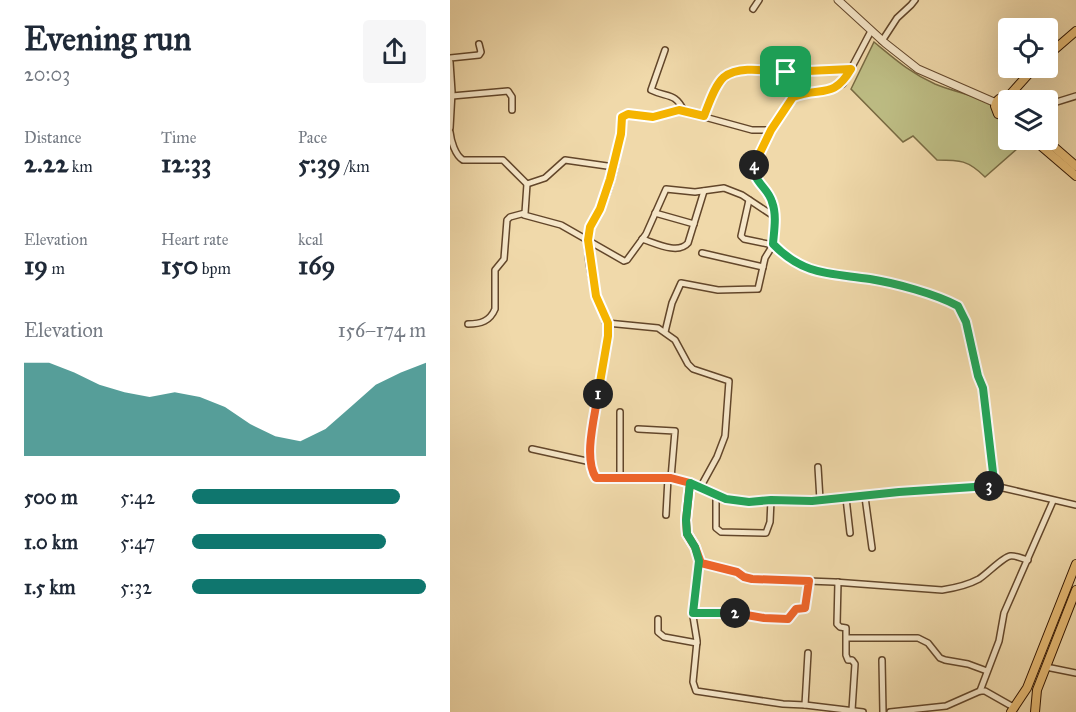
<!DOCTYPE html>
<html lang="en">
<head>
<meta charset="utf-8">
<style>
	body { margin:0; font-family:"IM FELL Great Primer",serif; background:#f6f6f7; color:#1f2937; height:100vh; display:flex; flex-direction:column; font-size:22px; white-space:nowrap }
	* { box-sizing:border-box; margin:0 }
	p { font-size:20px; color:#747a83 }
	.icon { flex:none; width:33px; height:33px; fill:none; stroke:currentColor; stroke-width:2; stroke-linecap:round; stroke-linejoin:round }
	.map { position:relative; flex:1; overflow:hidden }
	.panel { display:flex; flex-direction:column; background:#fff; width:450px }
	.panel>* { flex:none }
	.controls { position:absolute; left:548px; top:18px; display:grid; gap:12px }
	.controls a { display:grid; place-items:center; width:60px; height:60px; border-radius:6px; background:#fff; box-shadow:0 6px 24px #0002; font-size:30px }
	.pin { position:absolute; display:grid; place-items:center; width:51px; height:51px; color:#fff; margin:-26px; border-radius:12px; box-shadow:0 3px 9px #0006 }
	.km { position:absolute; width:30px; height:30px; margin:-15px; border-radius:50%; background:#222; color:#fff; font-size:16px; line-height:30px; text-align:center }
	.round { display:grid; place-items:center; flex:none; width:63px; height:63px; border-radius:6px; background:#f6f6f7 }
	.overview { display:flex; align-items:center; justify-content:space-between; height:102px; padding:0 24px }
	h1 { font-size:33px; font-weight:700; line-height:45px }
	.stats { display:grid; grid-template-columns:repeat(3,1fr); gap:9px; height:102px; padding:6px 24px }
	.stats div { display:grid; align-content:center }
	.stats b { font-size:26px; font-weight:700 }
	.stats small { font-size:16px; font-weight:400 }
	.stats p { font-size:16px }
	.chart { height:168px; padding:12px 24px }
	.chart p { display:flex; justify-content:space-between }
	.chart svg { width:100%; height:108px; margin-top:6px; fill:#0f766e; opacity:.7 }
	ul { padding:0 24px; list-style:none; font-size:20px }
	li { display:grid; grid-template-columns:96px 72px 1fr; align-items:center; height:45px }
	li i { height:15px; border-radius:8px; background:#0f766e }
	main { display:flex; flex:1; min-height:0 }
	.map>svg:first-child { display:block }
</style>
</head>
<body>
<main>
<section class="panel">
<div class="overview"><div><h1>Evening run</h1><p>20:03</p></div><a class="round"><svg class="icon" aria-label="share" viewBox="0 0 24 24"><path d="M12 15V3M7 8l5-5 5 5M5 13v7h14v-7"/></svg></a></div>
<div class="stats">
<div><p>Distance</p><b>2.22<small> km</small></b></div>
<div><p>Time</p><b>12:33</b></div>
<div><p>Pace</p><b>5:39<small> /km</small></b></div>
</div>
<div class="stats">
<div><p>Elevation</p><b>19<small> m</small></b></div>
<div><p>Heart rate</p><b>150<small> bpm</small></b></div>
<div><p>kcal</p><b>169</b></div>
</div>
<div class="chart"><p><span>Elevation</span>156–174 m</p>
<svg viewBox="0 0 160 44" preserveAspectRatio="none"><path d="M0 44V6L10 6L20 10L30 15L40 18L50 20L60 18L70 20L80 24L90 31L100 36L110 38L120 33L130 24L140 15L150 10L160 6V44z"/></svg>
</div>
<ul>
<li><b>500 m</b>5:42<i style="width:89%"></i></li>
<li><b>1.0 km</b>5:47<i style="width:83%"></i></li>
<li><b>1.5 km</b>5:32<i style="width:100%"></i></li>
</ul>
</section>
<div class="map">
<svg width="626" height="712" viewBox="0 0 626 712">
	<rect width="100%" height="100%" fill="#f0d9aa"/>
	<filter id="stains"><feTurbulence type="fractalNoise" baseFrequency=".00333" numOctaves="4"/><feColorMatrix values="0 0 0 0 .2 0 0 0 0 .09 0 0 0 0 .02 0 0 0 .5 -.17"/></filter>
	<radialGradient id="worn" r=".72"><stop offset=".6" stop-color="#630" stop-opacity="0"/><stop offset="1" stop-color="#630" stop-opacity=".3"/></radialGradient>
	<path fill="#bebe85" stroke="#786a42" stroke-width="1.5" d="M424,42C446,60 459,72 485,84C509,94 538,97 558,115V140H577L535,177C518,160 510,160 487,160L463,136L453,142L401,89Z"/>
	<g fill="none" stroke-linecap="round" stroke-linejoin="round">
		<g stroke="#62462a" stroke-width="8">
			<g id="minor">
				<path d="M303,9L309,0"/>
				<path d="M421,31L393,84L383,88L343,97C333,112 302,155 303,171C304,182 316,189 321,198C328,212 324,230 323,245C356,277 379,273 420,279C447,283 485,293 509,306C520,332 521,362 533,388L544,481L549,487L626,505"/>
				<path d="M432,41L447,18L461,5L465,0"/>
				<path d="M215,50L201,90C217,98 225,92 234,111"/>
				<path d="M0,58L29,55L31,52L29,44"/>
				<path d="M0,62L2,92L0,128"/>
				<path d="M2,96L58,91L62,97V110"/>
				<path d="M597,105L626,96"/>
				<path d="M254,116C263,97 267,78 289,71L355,72L401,69"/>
				<path d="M321,130H302L229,110L203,117L179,114L172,117C170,145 165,173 155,199C150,212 140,222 138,236C136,255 142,279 146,296C150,312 157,317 158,336L140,445L143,475L148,480L226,479L276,499L299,502L321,500L362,501L449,492L547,486"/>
				<path d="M0,132C1,141 5,155 13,160H53L77,184"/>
				<path d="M205,213L244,224"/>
				<path d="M74,215L111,225L174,261L177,260L196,234L216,189L245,192L274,188L292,195L325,217"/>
				<path d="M192,239C205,243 228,255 238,243L254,191"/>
				<path d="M252,253L313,267"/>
				<path d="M157,323L208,328L225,340L238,364L243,369L279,381L275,436L267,457L250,488"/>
				<path d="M18,324C31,324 40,321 45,309V270L54,259L57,220L60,217L75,213L77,184L95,178L115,160L164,167"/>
				<path d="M215,332L222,303L231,283L268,290L308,289L315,258L323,245L294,239L291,236L299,200"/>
				<path d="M188,429L225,431L221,478"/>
				<path d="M82,449L141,462"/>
				<path d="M368,467L370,500"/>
				<path d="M170,479V412"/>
				<path d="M240,483C237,500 233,517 237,533C239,543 246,549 249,561C259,567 272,567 284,571C290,573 295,577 302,579L384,582L492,590C505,588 518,585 529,579C537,574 553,557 560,556C565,555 573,559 578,560"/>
				<path d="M266,496V528L271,532L316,533L320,522L321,500"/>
				<path d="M415,497L422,548"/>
				<path d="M396,498L400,533"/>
				<path d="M216,515L218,478"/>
				<path d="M249,561L242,610L247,641L243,682L246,691L333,704L355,705L413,712"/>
				<path d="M388,582L387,624L390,627L396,628V655L398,660H402L405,664L402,710"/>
				<path d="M243,613L286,614L335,620L341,617L346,609L355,607L359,581"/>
				<path d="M208,619V632L214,637L247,643"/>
				<path d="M397,638H468L478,643L490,658L495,660L518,664L537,671"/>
				<path d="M432,660L433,712"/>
				<path d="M596,667L626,673"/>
				<path d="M530,691L549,641L554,613L603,501"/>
				<path d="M355,705L358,653"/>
				<path d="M440,712L496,706L530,691H535L565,708"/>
			</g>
		</g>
		<g stroke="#62462a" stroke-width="9">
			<path id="tertiary" d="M388,0L435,43L468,69L546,103"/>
		</g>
		<g stroke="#321500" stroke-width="10">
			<g id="primary">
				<path d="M597,56L626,31"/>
				<path d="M557,98L584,68"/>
				<path d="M558,116L548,114L545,106C547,97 555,95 561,100"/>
				<path d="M584,140L626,176"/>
				<path d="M596,140L626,166"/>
				<path d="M561,712L577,688L626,564"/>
				<path d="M585,712L587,690L626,590"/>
			</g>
		</g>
		<use href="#minor" stroke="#f5e6c8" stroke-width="5"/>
		<use href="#tertiary" stroke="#f5e6c8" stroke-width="7"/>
		<use href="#primary" stroke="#e8bc75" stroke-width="8"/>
	</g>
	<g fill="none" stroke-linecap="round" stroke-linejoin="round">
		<g stroke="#fff" stroke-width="12">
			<path id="split-1" d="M148,394L158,336V323L146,296L138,240L140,227L150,209L160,179L171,134L172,117L178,114L203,117L229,110L254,116C259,104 264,86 274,77C289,65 318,71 336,72"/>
		</g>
		<g stroke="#fff" stroke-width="12">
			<path id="split-2" d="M148,394C145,416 133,458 146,478H221L240,483L236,520L237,534L245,547L251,563L287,572L294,577L302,579L359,581L355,608L346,609L338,619L314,618L285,613"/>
		</g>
		<g stroke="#fff" stroke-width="12">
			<path id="split-3" d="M285,613H243L249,561L245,547L237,534L236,520L240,483L276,499L299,502L321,500L362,501L449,492L539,486"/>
		</g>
		<g stroke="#fff" stroke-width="12">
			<path id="split-4" d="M304,165C302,182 318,187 322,202C327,215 324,231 323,244C354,276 380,273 420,279C445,283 486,294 508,306L516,322L528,376L533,388L544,481L547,486H539"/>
		</g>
		<g stroke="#fff" stroke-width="12">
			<path id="split-5" d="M304,165L321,130L343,97C371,86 383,100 401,69L336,72"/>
		</g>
		<use href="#split-1" stroke="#f5b400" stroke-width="8"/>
		<use href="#split-2" stroke="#f0652b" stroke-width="8"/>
		<use href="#split-3" stroke="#22a559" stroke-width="8"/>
		<use href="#split-4" stroke="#22a559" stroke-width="8"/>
		<use href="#split-5" stroke="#f5b400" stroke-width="8"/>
	</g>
	<rect width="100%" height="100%" filter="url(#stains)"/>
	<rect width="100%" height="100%" fill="url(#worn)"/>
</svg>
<div class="controls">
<a><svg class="icon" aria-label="locate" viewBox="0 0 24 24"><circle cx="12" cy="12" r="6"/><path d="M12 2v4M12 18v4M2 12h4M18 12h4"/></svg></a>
<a><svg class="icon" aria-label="layers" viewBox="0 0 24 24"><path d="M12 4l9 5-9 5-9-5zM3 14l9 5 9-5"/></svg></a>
</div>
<div class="pin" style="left:336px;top:72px;background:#1e9e55"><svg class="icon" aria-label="arrive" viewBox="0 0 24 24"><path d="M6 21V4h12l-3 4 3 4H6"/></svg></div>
<b class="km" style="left:148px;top:394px">1</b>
<b class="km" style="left:285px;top:613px">2</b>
<b class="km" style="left:539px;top:486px">3</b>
<b class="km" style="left:304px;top:165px">4</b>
</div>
</main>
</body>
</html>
